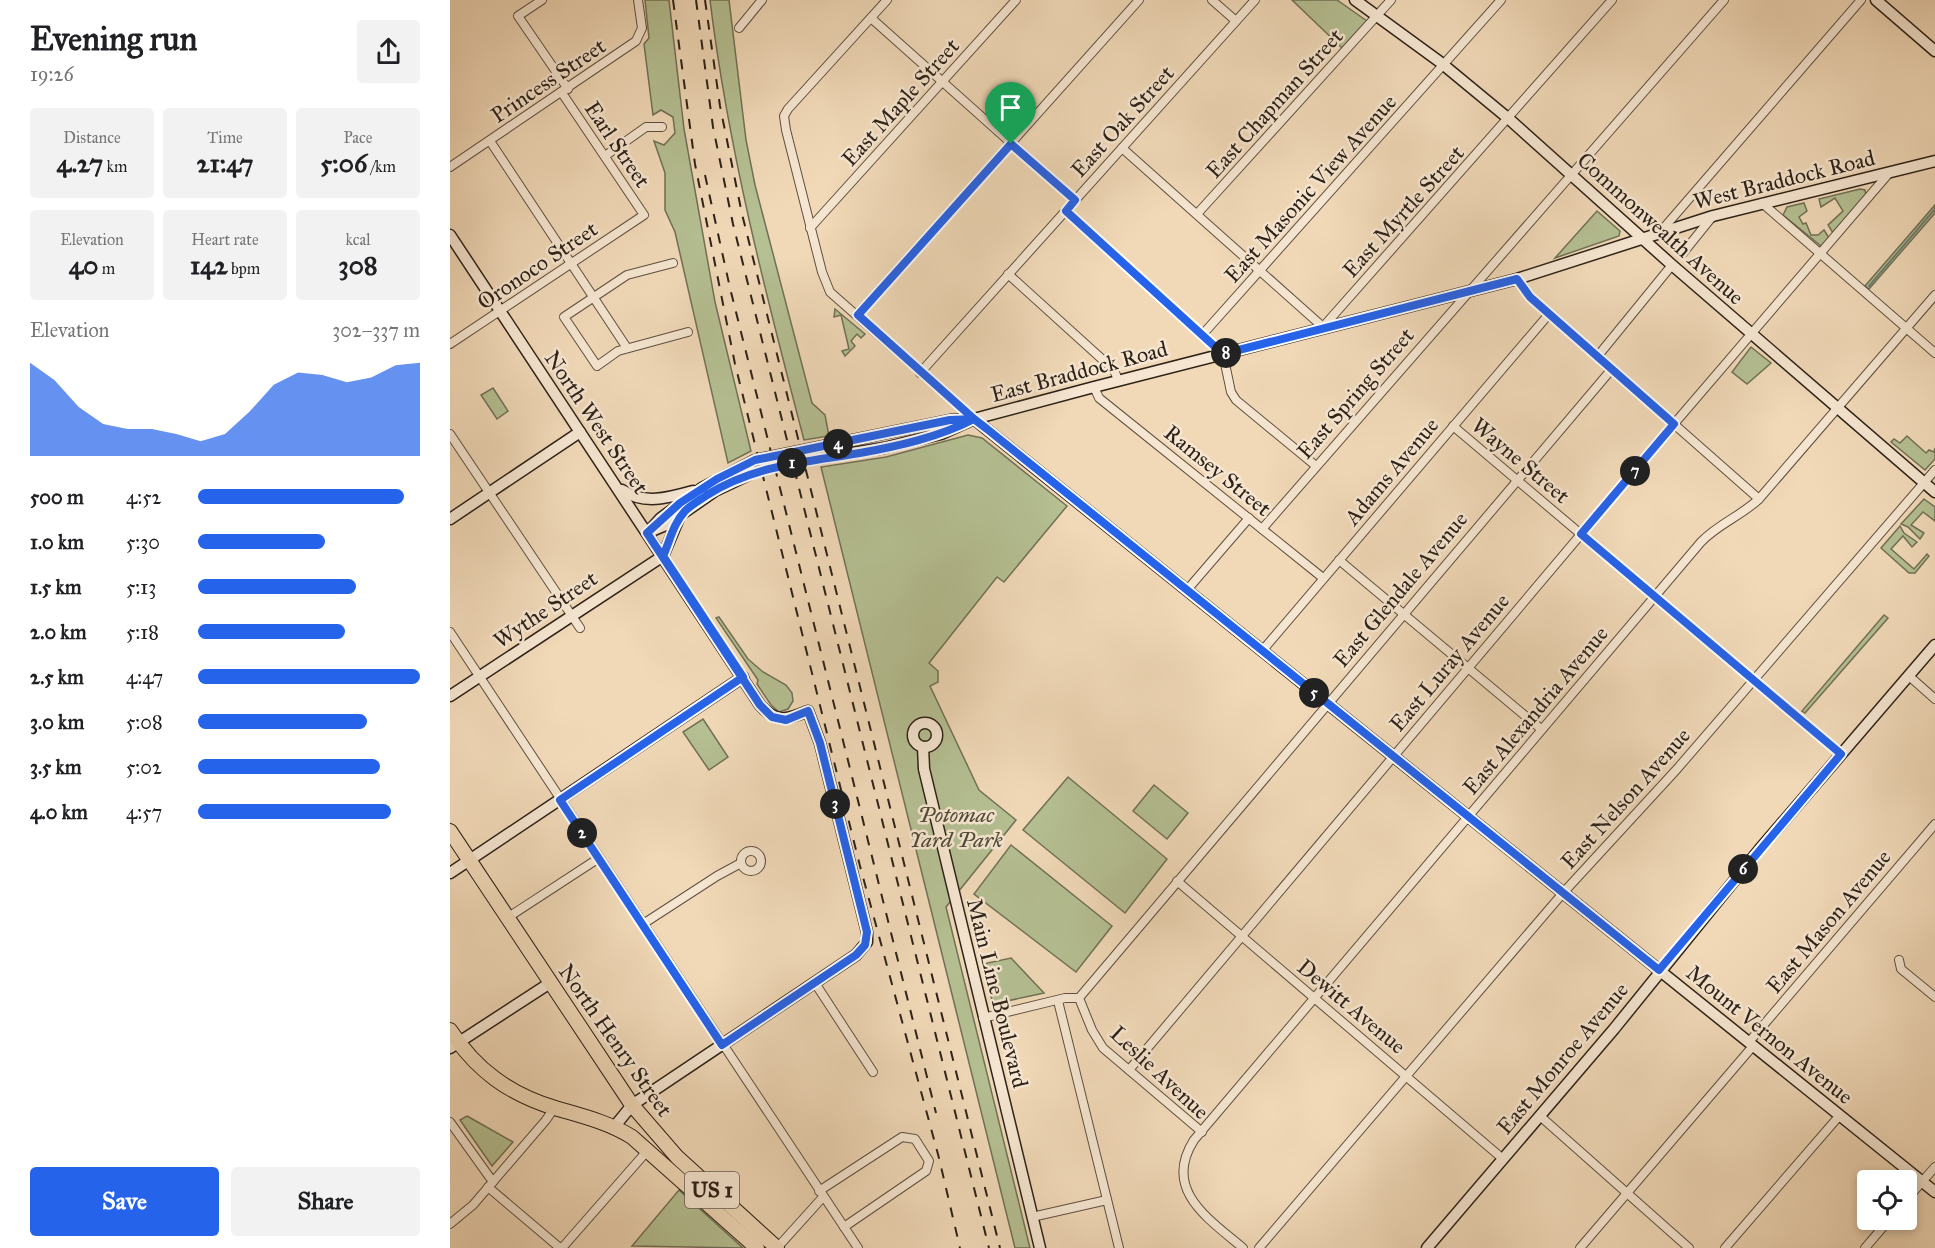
<!DOCTYPE html>
<html lang="en">
<head>
<meta charset="utf-8">
<style>
	body { margin:0; font-family:"IM FELL Great Primer",serif; background:#f2f2f2; color:#202124; height:100vh; display:flex; flex-direction:column; font-size:22px; white-space:nowrap }
	* { box-sizing:border-box; margin:0 }
	p { font-size:20px; color:#757577 }
	.icon { flex:none; width:33px; height:33px; fill:none; stroke:currentColor; stroke-width:2; stroke-linecap:round; stroke-linejoin:round }
	.map { position:relative; flex:1; overflow:hidden }
	.side { display:flex; flex-direction:column; background:#fff; width:450px }
	.side>* { flex:none }
	.controls { position:absolute; left:1407px; top:1170px; display:grid; gap:12px }
	.controls a { display:grid; place-items:center; width:60px; height:60px; border-radius:6px; background:#fff; box-shadow:0 3px 9px #0003; font-size:30px }
	.pin { position:absolute; display:grid; place-items:center; width:51px; height:51px; color:#fff; margin:-62px -26px; border-radius:50% 50% 50% 0; rotate:-45deg; box-shadow:0 0 6px #0007 }
	.pin .icon { rotate:45deg }
	.km { position:absolute; width:30px; height:30px; margin:-15px; border-radius:50%; background:#222; color:#fff; font-size:16px; line-height:30px; text-align:center }
	.round { display:grid; place-items:center; flex:none; width:63px; height:63px; border-radius:6px; background:#f2f2f2 }
	.headline { display:flex; align-items:center; justify-content:space-between; height:102px; padding:0 30px }
	h1 { font-size:33px; font-weight:800; line-height:45px }
	.figures { display:grid; grid-template-columns:repeat(3,1fr); gap:9px; height:102px; padding:6px 30px }
	.figures div { display:grid; align-content:center; border-radius:6px; background:#f2f2f2; text-align:center }
	.figures b { font-size:26px; font-weight:800 }
	.figures small { font-size:16px; font-weight:400 }
	.figures p { font-size:16px }
	.chart { height:168px; padding:12px 30px }
	.chart p { display:flex; justify-content:space-between }
	.chart svg { width:100%; height:108px; margin-top:6px; fill:#2563eb; opacity:.7 }
	.action { display:flex; gap:12px; margin-top:auto; padding:12px 30px }
	.action a { flex:1; height:69px; border-radius:6px; background:#2563eb; color:#fff; font-size:24px; font-weight:800; line-height:69px; text-align:center }
	.action a+a { background:#f2f2f2; color:#202124 }
	ul { padding:0 30px; list-style:none; font-size:20px }
	li { display:grid; grid-template-columns:96px 72px 1fr; align-items:center; height:45px }
	li i { height:15px; border-radius:8px; background:#2563eb }
	main { display:flex; flex:1; min-height:0 }
	.map>svg:first-child { display:block }
</style>
</head>
<body>
<main>
<section class="side">
<div class="headline"><div><h1>Evening run</h1><p>19:26</p></div><a class="round"><svg class="icon" aria-label="share" viewBox="0 0 24 24"><path d="M12 15V3M7 8l5-5 5 5M5 13v7h14v-7"/></svg></a></div>
<div class="figures">
<div><p>Distance</p><b>4.27<small> km</small></b></div>
<div><p>Time</p><b>21:47</b></div>
<div><p>Pace</p><b>5:06<small> /km</small></b></div>
</div>
<div class="figures">
<div><p>Elevation</p><b>40<small> m</small></b></div>
<div><p>Heart rate</p><b>142<small> bpm</small></b></div>
<div><p>kcal</p><b>308</b></div>
</div>
<div class="chart"><p><span>Elevation</span>302–337 m</p>
<svg viewBox="0 0 160 44" preserveAspectRatio="none"><path d="M0 44V6L10 13L20 24L30 31L40 33L50 33L60 35L70 38L80 35L90 26L100 15L110 10L120 11L130 14L140 12L150 7L160 6V44z"/></svg>
</div>
<ul>
<li><b>500 m</b>4:52<i style="width:93%"></i></li>
<li><b>1.0 km</b>5:30<i style="width:57%"></i></li>
<li><b>1.5 km</b>5:13<i style="width:71%"></i></li>
<li><b>2.0 km</b>5:18<i style="width:66%"></i></li>
<li><b>2.5 km</b>4:47<i style="width:100%"></i></li>
<li><b>3.0 km</b>5:08<i style="width:76%"></i></li>
<li><b>3.5 km</b>5:02<i style="width:82%"></i></li>
<li><b>4.0 km</b>4:57<i style="width:87%"></i></li>
</ul>
<div class="action"><a>Save</a><a>Share</a></div>
</section>
<div class="map">
<svg width="1485" height="1248" viewBox="0 0 1485 1248">
	<rect width="100%" height="100%" fill="#f1d9b8"/>
	<filter id="stains"><feTurbulence type="fractalNoise" baseFrequency=".00333" numOctaves="4"/><feColorMatrix values="0 0 0 0 .2 0 0 0 0 .09 0 0 0 0 .02 0 0 0 .5 -.17"/></filter>
	<radialGradient id="worn" r=".72"><stop offset=".6" stop-color="#630" stop-opacity="0"/><stop offset="1" stop-color="#630" stop-opacity=".3"/></radialGradient>
	<g fill="#b5c093" stroke="#717156" stroke-width="1.5">
		<path d="M195,0H219L234,129L265,302L301,451L278,463L225,232L215,210V173L204,141L214,145L225,133L223,117L211,110L203,115L194,44L199,38Z"/>
		<path d="M260,0H279L296,140L305,185L362,403L375,415L379,436L354,440C316,295 278,149 260,0Z"/>
		<path d="M842,0H887L917,21L892,48Z"/>
		<path d="M1410,189L1415,190L1416,195L1383,233L1378,225L1393,211L1385,198L1371,207L1369,199Z"/>
		<path d="M1354,203L1357,211L1349,217L1353,224L1356,223L1361,235H1368L1374,230L1379,238L1371,246L1333,215L1337,207Z"/>
		<path d="M1485,205V213L1419,289L1415,286Z"/>
		<path d="M1147,211L1170,231L1169,236L1105,258Z"/>
		<path d="M385,309L415,334L411,338L407,334L401,341L405,346L395,356L392,351L399,349L391,315L384,317Z"/>
		<path d="M1301,347L1321,363L1297,384L1282,372Z"/>
		<path d="M43,388L58,411L47,419L31,395Z"/>
		<path d="M518,435L532,438L617,506L554,582L547,577L479,663L488,671V682L480,686L529,790L566,820L496,907L580,1248H565L371,467L436,457Z"/>
		<path d="M1457,436L1476,453L1479,450L1484,452L1485,448V459L1475,470L1441,442L1444,439L1450,443Z"/>
		<path d="M1474,499L1485,507V521L1473,512L1461,525L1474,533L1470,539L1458,527L1451,524Z"/>
		<path d="M1450,526L1454,533L1467,542L1462,547L1453,536L1441,549L1464,569L1477,554L1479,556L1465,573H1459L1431,548Z"/>
		<path d="M1434,615L1438,618L1355,713L1352,711Z"/>
		<path d="M269,617L298,659L313,672L336,685L342,693L343,701L338,709L329,712L321,705L307,684L308,680L266,618Z"/>
		<path d="M253,719L278,757L259,770L233,732Z"/>
		<path d="M618,777L717,859L675,913L573,830Z"/>
		<path d="M704,785L738,813L717,839L683,811Z"/>
		<path d="M561,845L662,926L626,972L524,894Z"/>
		<path d="M561,958L594,993L543,1004L533,964Z"/>
		<path d="M17,1116L63,1142L42,1166L10,1120Z"/>
		<path d="M229,1190L293,1248L182,1246Z"/>
	</g>
	<g fill="none" stroke-linecap="round" stroke-linejoin="round">
		<path stroke="#6f7d73" stroke-width="2" d="M1419,286L1485,209"/>
		<g stroke="#5e5041" stroke-width="10">
			<g id="street">
				<path d="M92,0L68,16L118,89"/>
				<path d="M437,0L338,109L334,116L336,130L372,272L380,292L524,419"/>
				<path d="M762,0L786,21"/>
				<path d="M421,18L625,200"/>
				<path d="M289,28L312,0"/>
				<path d="M40,141L177,348"/>
				<path d="M672,148L873,327L1162,0"/>
				<path d="M155,156L196,127H212"/>
				<path d="M0,167L186,41L192,28L188,0"/>
				<path d="M1312,203L1485,353"/>
				<path d="M616,211L773,354L781,392L786,400L866,466"/>
				<path d="M747,214L941,0"/>
				<path d="M360,228L566,0"/>
				<path d="M1212,230L1411,0"/>
				<path d="M1233,253L1262,217"/>
				<path d="M223,263L177,275L114,317L147,366L168,351L238,332"/>
				<path d="M558,274L664,370L668,380"/>
				<path d="M1067,279L1080,297L1099,314L1309,499"/>
				<path d="M407,315L689,0"/>
				<path d="M753,334L1051,0"/>
				<path d="M0,344L194,215L112,93"/>
				<path d="M1147,357L1222,265"/>
				<path d="M470,373L805,0"/>
				<path d="M644,387L649,398L873,578"/>
				<path d="M1003,426L1391,754"/>
				<path d="M0,434L130,628"/>
				<path d="M812,529L1274,0"/>
				<path d="M889,560L1091,729"/>
				<path d="M737,590L799,518"/>
				<path d="M0,632L408,1248"/>
				<path d="M812,651L1099,314"/>
				<path d="M1459,676L1485,699"/>
				<circle cx="301" cy="861" r="10"/>
				<path d="M727,881L1053,1159"/>
				<path d="M57,918L149,858"/>
				<path d="M193,924L267,876L291,863"/>
				<path d="M1449,960L1451,969L1485,997"/>
				<path d="M365,983L423,1072"/>
				<path d="M608,1001L669,1248"/>
				<path d="M533,1018L615,998H629"/>
				<path d="M1299,1042L1485,824"/>
				<path d="M679,1070L1224,424L1440,172"/>
				<path d="M1090,1116L1239,1248"/>
				<path d="M0,1122L43,1182"/>
				<path d="M752,1132L653,1048L642,1030L629,998L1161,370"/>
				<path d="M38,1187L110,1248"/>
				<path d="M369,1191L452,1137L465,1139L479,1161L476,1171L394,1227"/>
				<path d="M1456,1200L1485,1167"/>
				<path d="M582,1217L657,1200"/>
				<path d="M0,1224L23,1205L96,1120L104,1108"/>
				<path d="M112,1248L198,1150"/>
				<path d="M327,1248L373,1197"/>
				<path d="M793,1248C759,1219 712,1190 744,1140L1251,542C1268,524 1291,516 1309,499L1485,295"/>
				<path d="M809,1248L1113,893L1227,769L1485,470"/>
				<path d="M1130,1248L1303,1046"/>
				<path d="M1275,1248L1390,1115"/>
				<path d="M1415,1248L1439,1220"/>
			</g>
		</g>
		<g stroke="#2d2219" stroke-width="13">
			<g id="secondary">
				<path d="M905,0L990,62L1059,119L1222,265L1485,492"/>
				<path d="M1426,0L1485,51"/>
				<path d="M0,235L310,705C326,723 337,720 358,711L370,743L417,932V942L406,955L182,1105L165,1126"/>
				<path d="M524,419L1485,1192"/>
				<path d="M172,490C194,505 218,498 243,491"/>
				<path d="M0,519L130,432"/>
				<path d="M200,530L211,518L252,488L305,460L500,420L521,419"/>
				<path d="M197,533L216,525L265,491L305,472L332,464L434,448L491,434L524,419L644,387L1067,279L1263,216L1485,161"/>
				<path d="M213,556L229,518"/>
				<path d="M0,696L213,556"/>
				<circle cx="475" cy="735" r="12"/>
				<path d="M473,747L474,769L590,1248"/>
				<path d="M0,873L293,677"/>
				<path d="M0,1048L100,983"/>
				<path d="M977,1248L1164,1029L1309,850L1485,645"/>
			</g>
		</g>
		<g stroke="#2d2219" stroke-width="16">
			<g id="highway">
				<path d="M0,831L182,1105L227,1157L327,1248"/>
				<path d="M0,1030C26,1070 59,1094 105,1108C132,1116 158,1122 182,1137L307,1248"/>
			</g>
		</g>
		<use href="#street" stroke="#f6e6d1" stroke-width="8"/>
		<use href="#secondary" stroke="#f6e6d1" stroke-width="10"/>
		<use href="#highway" stroke="#f1d9b8" stroke-width="14"/>
		<g stroke="#2d2219" stroke-width="2" stroke-dasharray="10 10" stroke-linecap="butt">
			<path d="M223,0L245,164L285,364L410,866L489,1158L510,1248"/>
			<path d="M246,0L263,127L283,224L539,1248"/>
			<path d="M255,0L270,106L292,214L550,1248"/>
			<path d="M255,175L280,288L486,1113"/>
		</g>
	</g>
	<g fill="none" stroke-linecap="round" stroke-linejoin="round">
		<g stroke="#fff" stroke-width="12">
			<path id="route" d="M561,144L408,315L524,419C489,437 449,446 410,453C356,462 305,465 257,495C250,500 241,505 235,511C223,524 220,541 213,556L293,677L110,800L272,1045L406,955L415,945L417,932L370,743L358,711L336,720L322,717L310,705L197,533L230,503L267,479L305,460L500,420L524,419L537,429L1209,970L1391,754L1131,534L1224,424L1080,297L1067,279L773,354L616,211L625,200L561,144"/>
		</g>
		<use href="#route" stroke="#2563eb" stroke-width="8"/>
	</g>
	<g text-anchor="middle" stroke-width="5" stroke-linejoin="round" paint-order="stroke">
		<rect fill="#f6e6d1" stroke="#695d50" stroke-width="1.5" x="235" y="1172" width="54" height="36" rx="4.5"/>
		<g font-size="21" font-weight="bold" fill="#2d2219">
			<text x="262" y="1197">US 1</text>
		</g>
		<g font-size="22" fill="#2d2219" stroke="#f6e6d1">
			<text transform="translate(98 80) rotate(-34)" y="8">Princess Street</text>
			<text transform="translate(450 102) rotate(-48)" y="8">East Maple Street</text>
			<text transform="translate(824 103) rotate(-48)" y="8">East Chapman Street</text>
			<text transform="translate(672 121) rotate(-48)" y="8">East Oak Street</text>
			<text transform="translate(168 144) rotate(56)" y="8">Earl Street</text>
			<text transform="translate(1334 179) rotate(-14)" y="8">West Braddock Road</text>
			<text transform="translate(860 188) rotate(-48)" y="8">East Masonic View Avenue</text>
			<text transform="translate(953 211) rotate(-48)" y="8">East Myrtle Street</text>
			<text transform="translate(1211 228) rotate(42)" y="8">Commonwealth Avenue</text>
			<text transform="translate(87 265) rotate(-34)" y="8">Oronoco Street</text>
			<text transform="translate(629 371) rotate(-15)" y="8">East Braddock Road</text>
			<text transform="translate(905 393) rotate(-49)" y="8">East Spring Street</text>
			<text transform="translate(147 422) rotate(56)" y="8">North West Street</text>
			<text transform="translate(1071 460) rotate(40)" y="8">Wayne Street</text>
			<text transform="translate(768 470) rotate(39)" y="8">Ramsey Street</text>
			<text transform="translate(941 471) rotate(-50)" y="8">Adams Avenue</text>
			<text transform="translate(950 589) rotate(-50)" y="8">East Glendale Avenue</text>
			<text transform="translate(95 609) rotate(-34)" y="8">Wythe Street</text>
			<text transform="translate(999 662) rotate(-50)" y="8">East Luray Avenue</text>
			<text transform="translate(1085 710) rotate(-50)" y="8">East Alexandria Avenue</text>
			<text transform="translate(1175 798) rotate(-48)" y="8">East Nelson Avenue</text>
			<text transform="translate(1378 921) rotate(-50)" y="8">East Mason Avenue</text>
			<text transform="translate(548 993) rotate(76)" y="8">Main Line Boulevard</text>
			<text transform="translate(902 1006) rotate(40)" y="8">Dewitt Avenue</text>
			<text transform="translate(1320 1034) rotate(39)" y="8">Mount Vernon Avenue</text>
			<text transform="translate(166 1040) rotate(55)" y="8">North Henry Street</text>
			<text transform="translate(1112 1058) rotate(-50)" y="8">East Monroe Avenue</text>
			<text transform="translate(710 1072) rotate(43)" y="8">Leslie Avenue</text>
		</g>
		<g font-size="22" font-style="italic" fill="#4f4a38" stroke="#f6e6d1">
			<text x="506" y="822">Potomac<tspan x="506" dy="25">Yard Park</tspan></text>
		</g>
	</g>
	<rect width="100%" height="100%" filter="url(#stains)"/>
	<rect width="100%" height="100%" fill="url(#worn)"/>
</svg>
<div class="controls">
<a><svg class="icon" aria-label="locate" viewBox="0 0 24 24"><circle cx="12" cy="12" r="6"/><path d="M12 2v4M12 18v4M2 12h4M18 12h4"/></svg></a>
</div>
<div class="pin" style="left:561px;top:144px;background:#1e9e55"><svg class="icon" aria-label="arrive" viewBox="0 0 24 24"><path d="M6 21V4h12l-3 4 3 4H6"/></svg></div>
<b class="km" style="left:342px;top:463px">1</b>
<b class="km" style="left:132px;top:833px">2</b>
<b class="km" style="left:385px;top:804px">3</b>
<b class="km" style="left:388px;top:444px">4</b>
<b class="km" style="left:864px;top:693px">5</b>
<b class="km" style="left:1293px;top:869px">6</b>
<b class="km" style="left:1185px;top:471px">7</b>
<b class="km" style="left:776px;top:353px">8</b>
</div>
</main>
</body>
</html>
